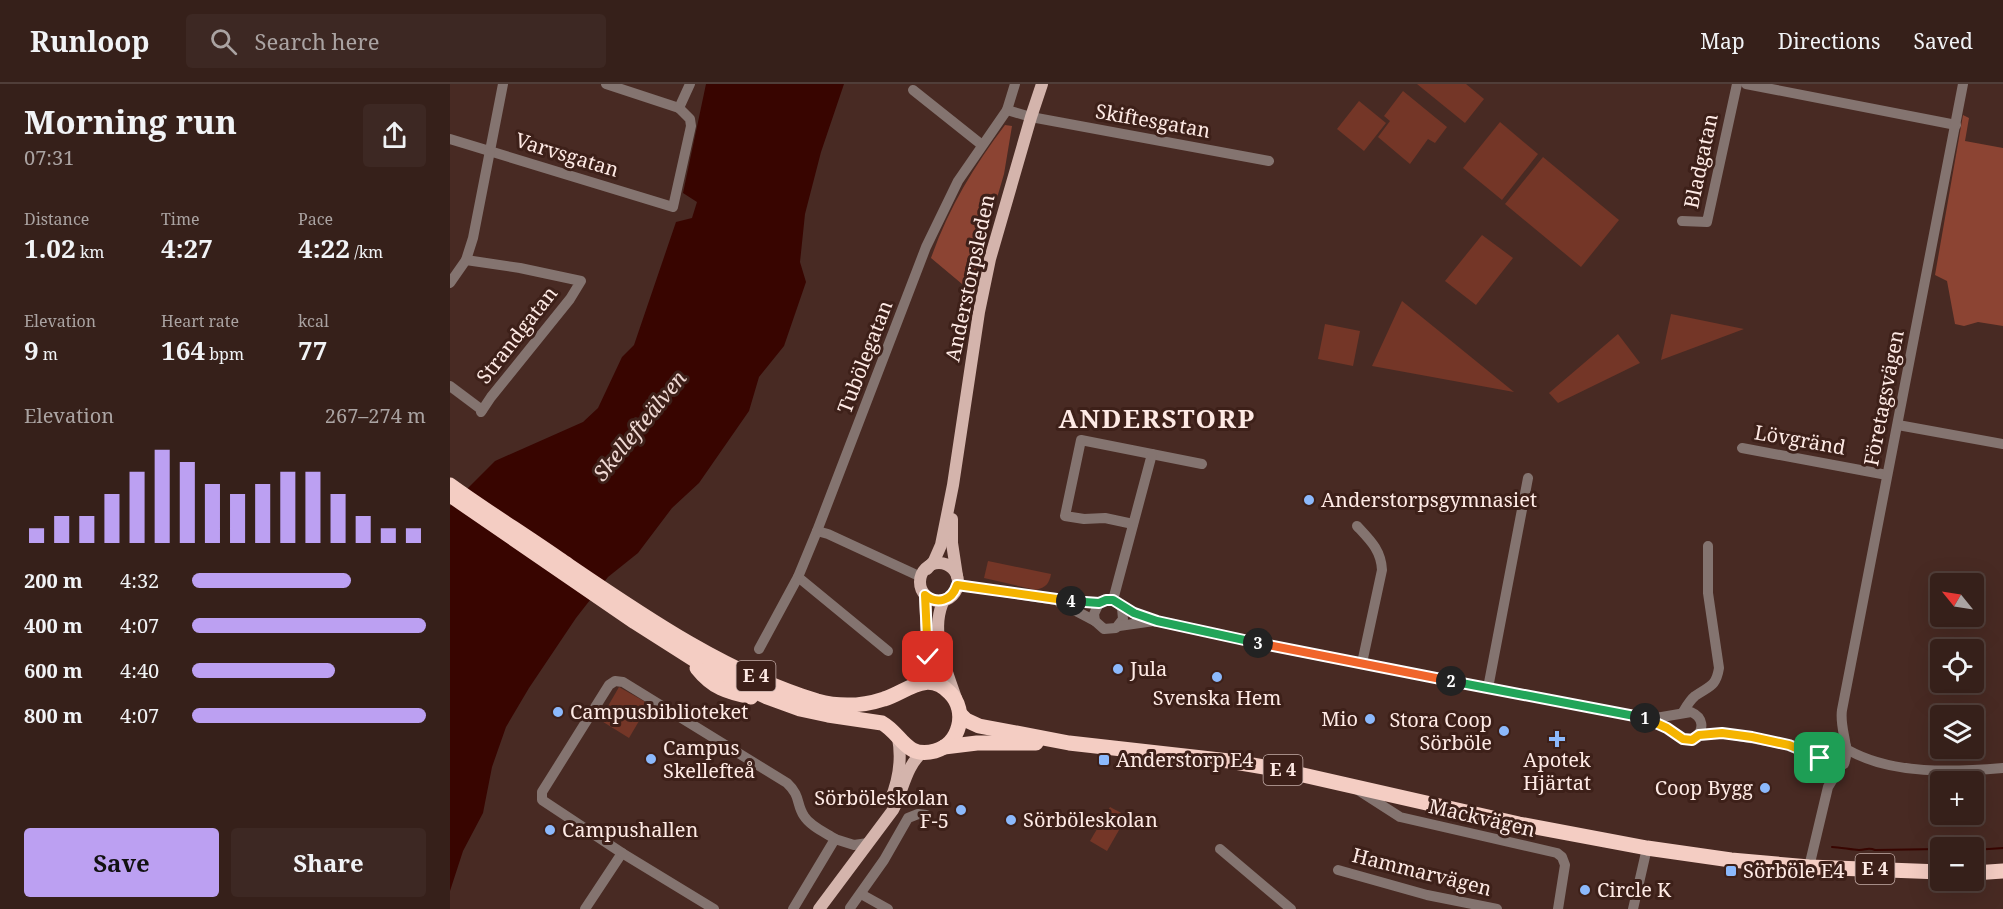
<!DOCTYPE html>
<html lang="en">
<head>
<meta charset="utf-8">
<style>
	body { margin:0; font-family:"Noto Serif",serif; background:#3d2823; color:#f1f3f6; height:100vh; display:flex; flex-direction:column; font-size:22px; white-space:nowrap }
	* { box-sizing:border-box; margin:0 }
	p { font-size:20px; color:#aaa3a2 }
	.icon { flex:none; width:33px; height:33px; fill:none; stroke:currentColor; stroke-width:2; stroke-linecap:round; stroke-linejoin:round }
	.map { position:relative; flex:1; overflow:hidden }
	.sheet { display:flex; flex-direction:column; background:#36201a; width:450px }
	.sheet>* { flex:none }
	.needle { width:39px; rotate:300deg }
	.fabs { position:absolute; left:1480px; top:489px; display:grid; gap:12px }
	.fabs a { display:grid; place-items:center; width:54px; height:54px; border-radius:6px; background:#36201a; box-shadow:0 6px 24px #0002,0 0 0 2px #503e39; font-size:30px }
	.pin { position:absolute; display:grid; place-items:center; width:51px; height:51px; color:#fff; margin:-26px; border-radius:12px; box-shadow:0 3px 9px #0006 }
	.km { position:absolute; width:30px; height:30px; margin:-15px; border-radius:50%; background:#222; color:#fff; font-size:16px; line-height:30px; text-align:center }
	.round { display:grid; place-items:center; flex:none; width:63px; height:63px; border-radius:6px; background:#3d2823 }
	.head { display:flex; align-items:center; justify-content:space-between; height:102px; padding:0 24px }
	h1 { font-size:33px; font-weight:700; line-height:45px }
	.figures { display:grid; grid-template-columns:repeat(3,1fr); gap:9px; height:102px; padding:6px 24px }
	.figures div { display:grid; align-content:center }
	.figures b { font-size:26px; font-weight:700 }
	.figures small { font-size:16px; font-weight:400 }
	.figures p { font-size:16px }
	.chart { height:168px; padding:12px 24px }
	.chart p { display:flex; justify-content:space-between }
	.chart svg { width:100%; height:108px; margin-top:6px; stroke:#bca0f2; stroke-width:6 }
	.primary-button { display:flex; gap:12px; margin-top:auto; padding:12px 24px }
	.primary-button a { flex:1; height:69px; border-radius:6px; background:#bca0f2; color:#111; font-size:24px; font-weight:700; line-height:69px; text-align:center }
	.primary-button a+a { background:#3d2823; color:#f1f3f6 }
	ul { padding:0 24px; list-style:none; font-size:20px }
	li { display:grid; grid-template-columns:96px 72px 1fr; align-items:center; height:45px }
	li i { height:15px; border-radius:8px; background:#bca0f2 }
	header { display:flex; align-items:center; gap:36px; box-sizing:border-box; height:84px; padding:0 30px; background:#36201a; border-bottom:2px solid #503e39 }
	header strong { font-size:28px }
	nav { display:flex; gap:33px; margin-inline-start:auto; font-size:21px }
	.search { width:420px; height:54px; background:#3d2823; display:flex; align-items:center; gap:15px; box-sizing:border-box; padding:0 21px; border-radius:6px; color:#aaa3a2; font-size:22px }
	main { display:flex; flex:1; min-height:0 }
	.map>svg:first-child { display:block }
</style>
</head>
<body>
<header>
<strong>Runloop</strong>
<div class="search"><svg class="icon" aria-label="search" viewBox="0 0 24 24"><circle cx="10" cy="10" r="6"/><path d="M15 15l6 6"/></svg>Search here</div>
<nav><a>Map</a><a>Directions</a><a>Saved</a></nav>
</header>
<main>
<section class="sheet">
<div class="head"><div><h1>Morning run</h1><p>07:31</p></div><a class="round"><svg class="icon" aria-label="share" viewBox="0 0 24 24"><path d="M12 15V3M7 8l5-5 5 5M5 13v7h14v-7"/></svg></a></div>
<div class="figures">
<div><p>Distance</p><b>1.02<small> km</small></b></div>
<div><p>Time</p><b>4:27</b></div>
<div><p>Pace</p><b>4:22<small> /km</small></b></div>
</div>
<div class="figures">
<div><p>Elevation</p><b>9<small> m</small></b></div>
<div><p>Heart rate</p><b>164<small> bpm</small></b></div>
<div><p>kcal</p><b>77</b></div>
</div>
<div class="chart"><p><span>Elevation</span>267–274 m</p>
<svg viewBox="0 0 160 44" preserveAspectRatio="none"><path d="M5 44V38M15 44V33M25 44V33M35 44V24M45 44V15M55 44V6M65 44V11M75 44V20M85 44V24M95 44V20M105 44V15M115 44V15M125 44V24M135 44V33M145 44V38M155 44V38"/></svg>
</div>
<ul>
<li><b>200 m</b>4:32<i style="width:68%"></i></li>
<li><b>400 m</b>4:07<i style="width:100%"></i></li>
<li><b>600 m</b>4:40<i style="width:61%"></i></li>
<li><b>800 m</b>4:07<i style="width:100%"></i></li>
</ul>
<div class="primary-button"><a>Save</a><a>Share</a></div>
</section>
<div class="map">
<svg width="1553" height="825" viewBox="0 0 1553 825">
	<rect width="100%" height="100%" fill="#482a23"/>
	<g fill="#743627">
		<path d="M967,0H1016L1034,15L1015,39Z"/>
		<path d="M953,7L997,43L985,59L978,55L960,80L928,53L940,37L934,32Z"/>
		<path d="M909,17L936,39L914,67L887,45Z"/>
		<path d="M1050,38L1088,70L1052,116L1013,84Z"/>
		<path d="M1093,73L1169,136L1131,183L1055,120Z"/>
		<path d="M1032,151L1063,174L1026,221L995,197Z"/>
		<path d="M952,217L1064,308L922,282Z"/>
		<path d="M1221,230L1294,245L1211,276Z"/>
		<path d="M875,240L910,247L903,282L868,275Z"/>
		<path d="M1168,250L1190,279L1108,319L1099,309Z"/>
		<path d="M538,477L601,490C599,500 596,503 586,506L534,494Z"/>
		<path d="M169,603L199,620L179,654L150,636Z"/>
		<path d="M660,723L677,732L657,767L640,757Z"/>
	</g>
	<g fill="#8c4433">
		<path d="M1513,31L1519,34L1515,57L1553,64V242L1528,238L1514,242L1505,240L1497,197L1485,191Z"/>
		<path d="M555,41L562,42L554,90L535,155L525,205H518L481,174C498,125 524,82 555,41Z"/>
	</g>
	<path fill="#380500" d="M256,0H394L371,68L355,130L350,178L356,198L334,262L309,293L299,327L249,399L222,424L188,469L158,493L126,534L79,604L56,643L42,683L33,729L13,767L0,807V422L45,377L133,338L148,324L172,273L184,261L226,138L242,134L247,118L233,109Z"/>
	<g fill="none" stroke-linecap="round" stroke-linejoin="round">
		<g stroke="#380500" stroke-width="2">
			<path d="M1382,763C1390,763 1402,766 1409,766C1416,766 1418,763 1425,766L1491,765"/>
			<path d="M1524,766L1553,764"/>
		</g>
		<g stroke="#847470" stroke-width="10">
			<path d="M156,0L229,24"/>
			<path d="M1296,0L1506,41"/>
			<path d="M463,6L532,61"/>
			<path d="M557,26L581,33L819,77"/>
			<path d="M0,55L223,123L241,42L240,35L229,24L240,0"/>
			<path d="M1232,137L1257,138L1287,0"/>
			<path d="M16,176L70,184L131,197L120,215L41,313L31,328"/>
			<path d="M0,199L16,176L23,154L53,0"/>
			<path d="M0,302L32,326"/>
			<path d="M1448,341L1553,360"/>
			<path d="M1292,364L1437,391"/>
			<path d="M683,440L655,434L634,435L615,432L631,356L752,380"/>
			<path d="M907,442C920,456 931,466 932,486L912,579"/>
			<path d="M367,447L378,450L471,493"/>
			<path d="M348,493L438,567"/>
			<path d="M507,501L606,516L649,519"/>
			<path d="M663,516L702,370"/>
			<path d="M609,518L645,537"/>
			<path d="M672,524L673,535L666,544L654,545L645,537L644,530L649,519L659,515L667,518L672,524L684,529L707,537L846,567L1137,623L1200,635L1241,628C1253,633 1255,645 1245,654L1233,655L1225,649L1200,635"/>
			<path d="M669,542L704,537"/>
			<path d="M309,565L348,493L367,447L476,163L508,97L557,26L565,0"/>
			<path d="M1038,604L1078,394"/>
			<path d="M1233,628C1236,623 1240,616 1245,612C1259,602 1266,603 1269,584L1258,509V462"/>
			<path d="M1249,651L1272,649L1339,661L1351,666L1382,684L1394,680C1401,664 1389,645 1392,626L1513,0"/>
			<path d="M1398,666C1443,691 1503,688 1553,684"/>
			<path d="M1373,679L1370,669L1373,660C1382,654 1389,656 1396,662"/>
			<path d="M908,706L950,733L1107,769L1112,773L1115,781L1108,825"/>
			<path d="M385,755L404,761L418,759"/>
			<path d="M770,765L841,825"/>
			<path d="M1359,783L1378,703L1391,682"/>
			<path d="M888,786L977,811L1047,825"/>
			<path d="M411,810L438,825"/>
			<path d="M400,824L434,776L458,734L468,730L476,731"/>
			<path d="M135,825L172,769"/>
			<path d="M264,825L172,769L92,716V708L159,601L165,597L173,598L337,699C351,712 346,720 354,732C360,742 376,749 385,755L343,825"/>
			<path d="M1183,825L1197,764"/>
		</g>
		<g stroke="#d4b4ac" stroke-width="12">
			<path d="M502,435V459L507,492"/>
			<circle cx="489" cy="498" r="19"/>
			<path d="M477,485L484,477L491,461L503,401L529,228L540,175L581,33L592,0"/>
			<path d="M494,516C479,546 496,585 506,614"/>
			<path d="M467,600L475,588L478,579L475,511"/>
			<path d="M440,717C448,698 452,675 448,654"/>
			<path d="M369,825L443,726C453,707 456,681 473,668"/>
		</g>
		<g stroke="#f4cdc3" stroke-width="15">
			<path d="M0,401C36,427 73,450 109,475C190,530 273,588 367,617C389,623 413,622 434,615C457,608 477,585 500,609C518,627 510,660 485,667C455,675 452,650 432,639L378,631L350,625L317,613L262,587L185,538L0,411"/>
			<path d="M247,584C263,604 277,608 301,613"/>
			<path d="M510,630L516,636L529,642L619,659L779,677L831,686L1069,740L1197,764L1281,776L1359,783L1491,788"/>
			<path d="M494,663L527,659H586"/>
			<path d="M1524,789L1553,787"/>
		</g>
	</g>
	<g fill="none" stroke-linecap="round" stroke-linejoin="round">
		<g stroke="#fff" stroke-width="12">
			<path id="split-1" d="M1195,634L1217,644L1233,655L1242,656L1249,651L1272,649L1302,653L1339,661L1351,666L1372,679L1370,674"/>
		</g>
		<g stroke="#fff" stroke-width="12">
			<path id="split-2" d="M1001,597L1195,634"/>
		</g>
		<g stroke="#fff" stroke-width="12">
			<path id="split-3" d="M808,559L1001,597"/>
		</g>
		<g stroke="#fff" stroke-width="12">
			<path id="split-4" d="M621,517L649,519L656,516H663L684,529L707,537L808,559"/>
		</g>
		<g stroke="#fff" stroke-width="12">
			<path id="split-5" d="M478,573L475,511C487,521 502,517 507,501L621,517"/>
		</g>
		<use href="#split-1" stroke="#f5b400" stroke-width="8"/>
		<use href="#split-2" stroke="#22a559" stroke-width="8"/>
		<use href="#split-3" stroke="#f0652b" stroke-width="8"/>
		<use href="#split-4" stroke="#22a559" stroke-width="8"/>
		<use href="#split-5" stroke="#f5b400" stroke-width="8"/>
	</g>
	<g fill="#8cb9fc" stroke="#3d2019" stroke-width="2">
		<circle cx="859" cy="416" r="6"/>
		<circle cx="668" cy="585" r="6"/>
		<circle cx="767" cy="593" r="6"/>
		<circle cx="108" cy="628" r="6"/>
		<circle cx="920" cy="635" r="6"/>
		<circle cx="1054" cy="647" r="6"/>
		<path d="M1104 646h6v6h6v6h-6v6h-6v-6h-6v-6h6z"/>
		<circle cx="201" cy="675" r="6"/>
		<rect x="648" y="670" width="12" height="12" rx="3"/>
		<circle cx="1315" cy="704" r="6"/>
		<circle cx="511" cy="726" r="6"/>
		<circle cx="561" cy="736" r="6"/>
		<circle cx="100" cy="746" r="6"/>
		<rect x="1275" y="781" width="12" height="12" rx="3"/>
		<circle cx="1135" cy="806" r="6"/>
	</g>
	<g text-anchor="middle" stroke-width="6" stroke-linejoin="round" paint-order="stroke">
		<g fill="#3d2019" stroke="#c4ada8" stroke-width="1.5">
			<rect x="286.5" y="577" width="39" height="30" rx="4.5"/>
			<rect x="813.5" y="671" width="39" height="30" rx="4.5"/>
			<rect x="1405.5" y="770" width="39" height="30" rx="4.5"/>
		</g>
		<g font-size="18" font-weight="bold" fill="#feeae5">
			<text x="306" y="598">E 4</text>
			<text x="833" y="692">E 4</text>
			<text x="1425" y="791">E 4</text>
		</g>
		<g font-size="20" fill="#feeae5" stroke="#3d2019">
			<text transform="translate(703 37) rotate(10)" y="7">Skiftesgatan</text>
			<text transform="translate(117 71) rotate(17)" y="7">Varvsgatan</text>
			<text transform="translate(1251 77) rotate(-78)" y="7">Bladgatan</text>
			<text transform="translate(520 194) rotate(-78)" y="7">Anderstorpsleden</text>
			<text transform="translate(67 251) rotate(-52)" y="7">Strandgatan</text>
			<text transform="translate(415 273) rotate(-69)" y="7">Tubölegatan</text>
			<text transform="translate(1434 314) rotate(-79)" y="7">Företagsvägen</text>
			<text transform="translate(1350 356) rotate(10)" y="7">Lövgränd</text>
			<text transform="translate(1032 734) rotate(13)" y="7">Mackvägen</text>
			<text transform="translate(972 788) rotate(14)" y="7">Hammarvägen</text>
		</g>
		<g font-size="20" fill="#feeae5" stroke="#3d2019" text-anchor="start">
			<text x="871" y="423">Anderstorpsgymnasiet</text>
			<text x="680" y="592">Jula</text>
			<text x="767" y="621" text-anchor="middle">Svenska Hem</text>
			<text x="120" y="635">Campusbiblioteket</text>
			<text x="908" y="642" text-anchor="end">Mio</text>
			<text x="1042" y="643" text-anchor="end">Stora Coop<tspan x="1042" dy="23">Sörböle</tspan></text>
			<text x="213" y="671">Campus<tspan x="213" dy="23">Skellefteå</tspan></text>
			<text x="666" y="683">Anderstorp E4</text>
			<text x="1107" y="683" text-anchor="middle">Apotek<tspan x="1107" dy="23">Hjärtat</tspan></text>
			<text x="1303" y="711" text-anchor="end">Coop Bygg</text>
			<text x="499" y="721" text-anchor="end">Sörböleskolan<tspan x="499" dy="23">F-5</tspan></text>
			<text x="573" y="743">Sörböleskolan</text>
			<text x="112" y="753">Campushallen</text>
			<text x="1293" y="794">Sörböle E4</text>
			<text x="1147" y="813">Circle K</text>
		</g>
		<g font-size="21" font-style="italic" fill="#f0d9d4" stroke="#3d2019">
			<text transform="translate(190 342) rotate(-51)" y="7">Skellefteälven</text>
		</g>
		<g font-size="26" font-weight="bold" letter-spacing="1.5" fill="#feeae5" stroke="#3d2019">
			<text x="707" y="344">ANDERSTORP</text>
		</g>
	</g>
</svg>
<div class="fabs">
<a><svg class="needle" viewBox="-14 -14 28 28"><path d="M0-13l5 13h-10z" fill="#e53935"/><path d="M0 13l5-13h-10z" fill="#aaa3a2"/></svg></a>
<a><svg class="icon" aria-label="locate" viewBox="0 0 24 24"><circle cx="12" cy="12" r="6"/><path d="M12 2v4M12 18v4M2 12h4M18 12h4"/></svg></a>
<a><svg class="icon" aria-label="layers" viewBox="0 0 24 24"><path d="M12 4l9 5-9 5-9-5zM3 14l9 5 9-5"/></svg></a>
<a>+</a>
<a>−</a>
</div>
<div class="pin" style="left:1370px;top:674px;background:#1e9e55"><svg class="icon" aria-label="arrive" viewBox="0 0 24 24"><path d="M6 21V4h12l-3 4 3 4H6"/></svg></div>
<div class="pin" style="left:478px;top:573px;background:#d93025"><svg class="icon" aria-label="check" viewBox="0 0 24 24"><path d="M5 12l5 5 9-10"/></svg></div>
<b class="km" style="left:1195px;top:634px">1</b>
<b class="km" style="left:1001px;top:597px">2</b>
<b class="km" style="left:808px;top:559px">3</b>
<b class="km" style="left:621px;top:517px">4</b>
</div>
</main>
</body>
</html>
